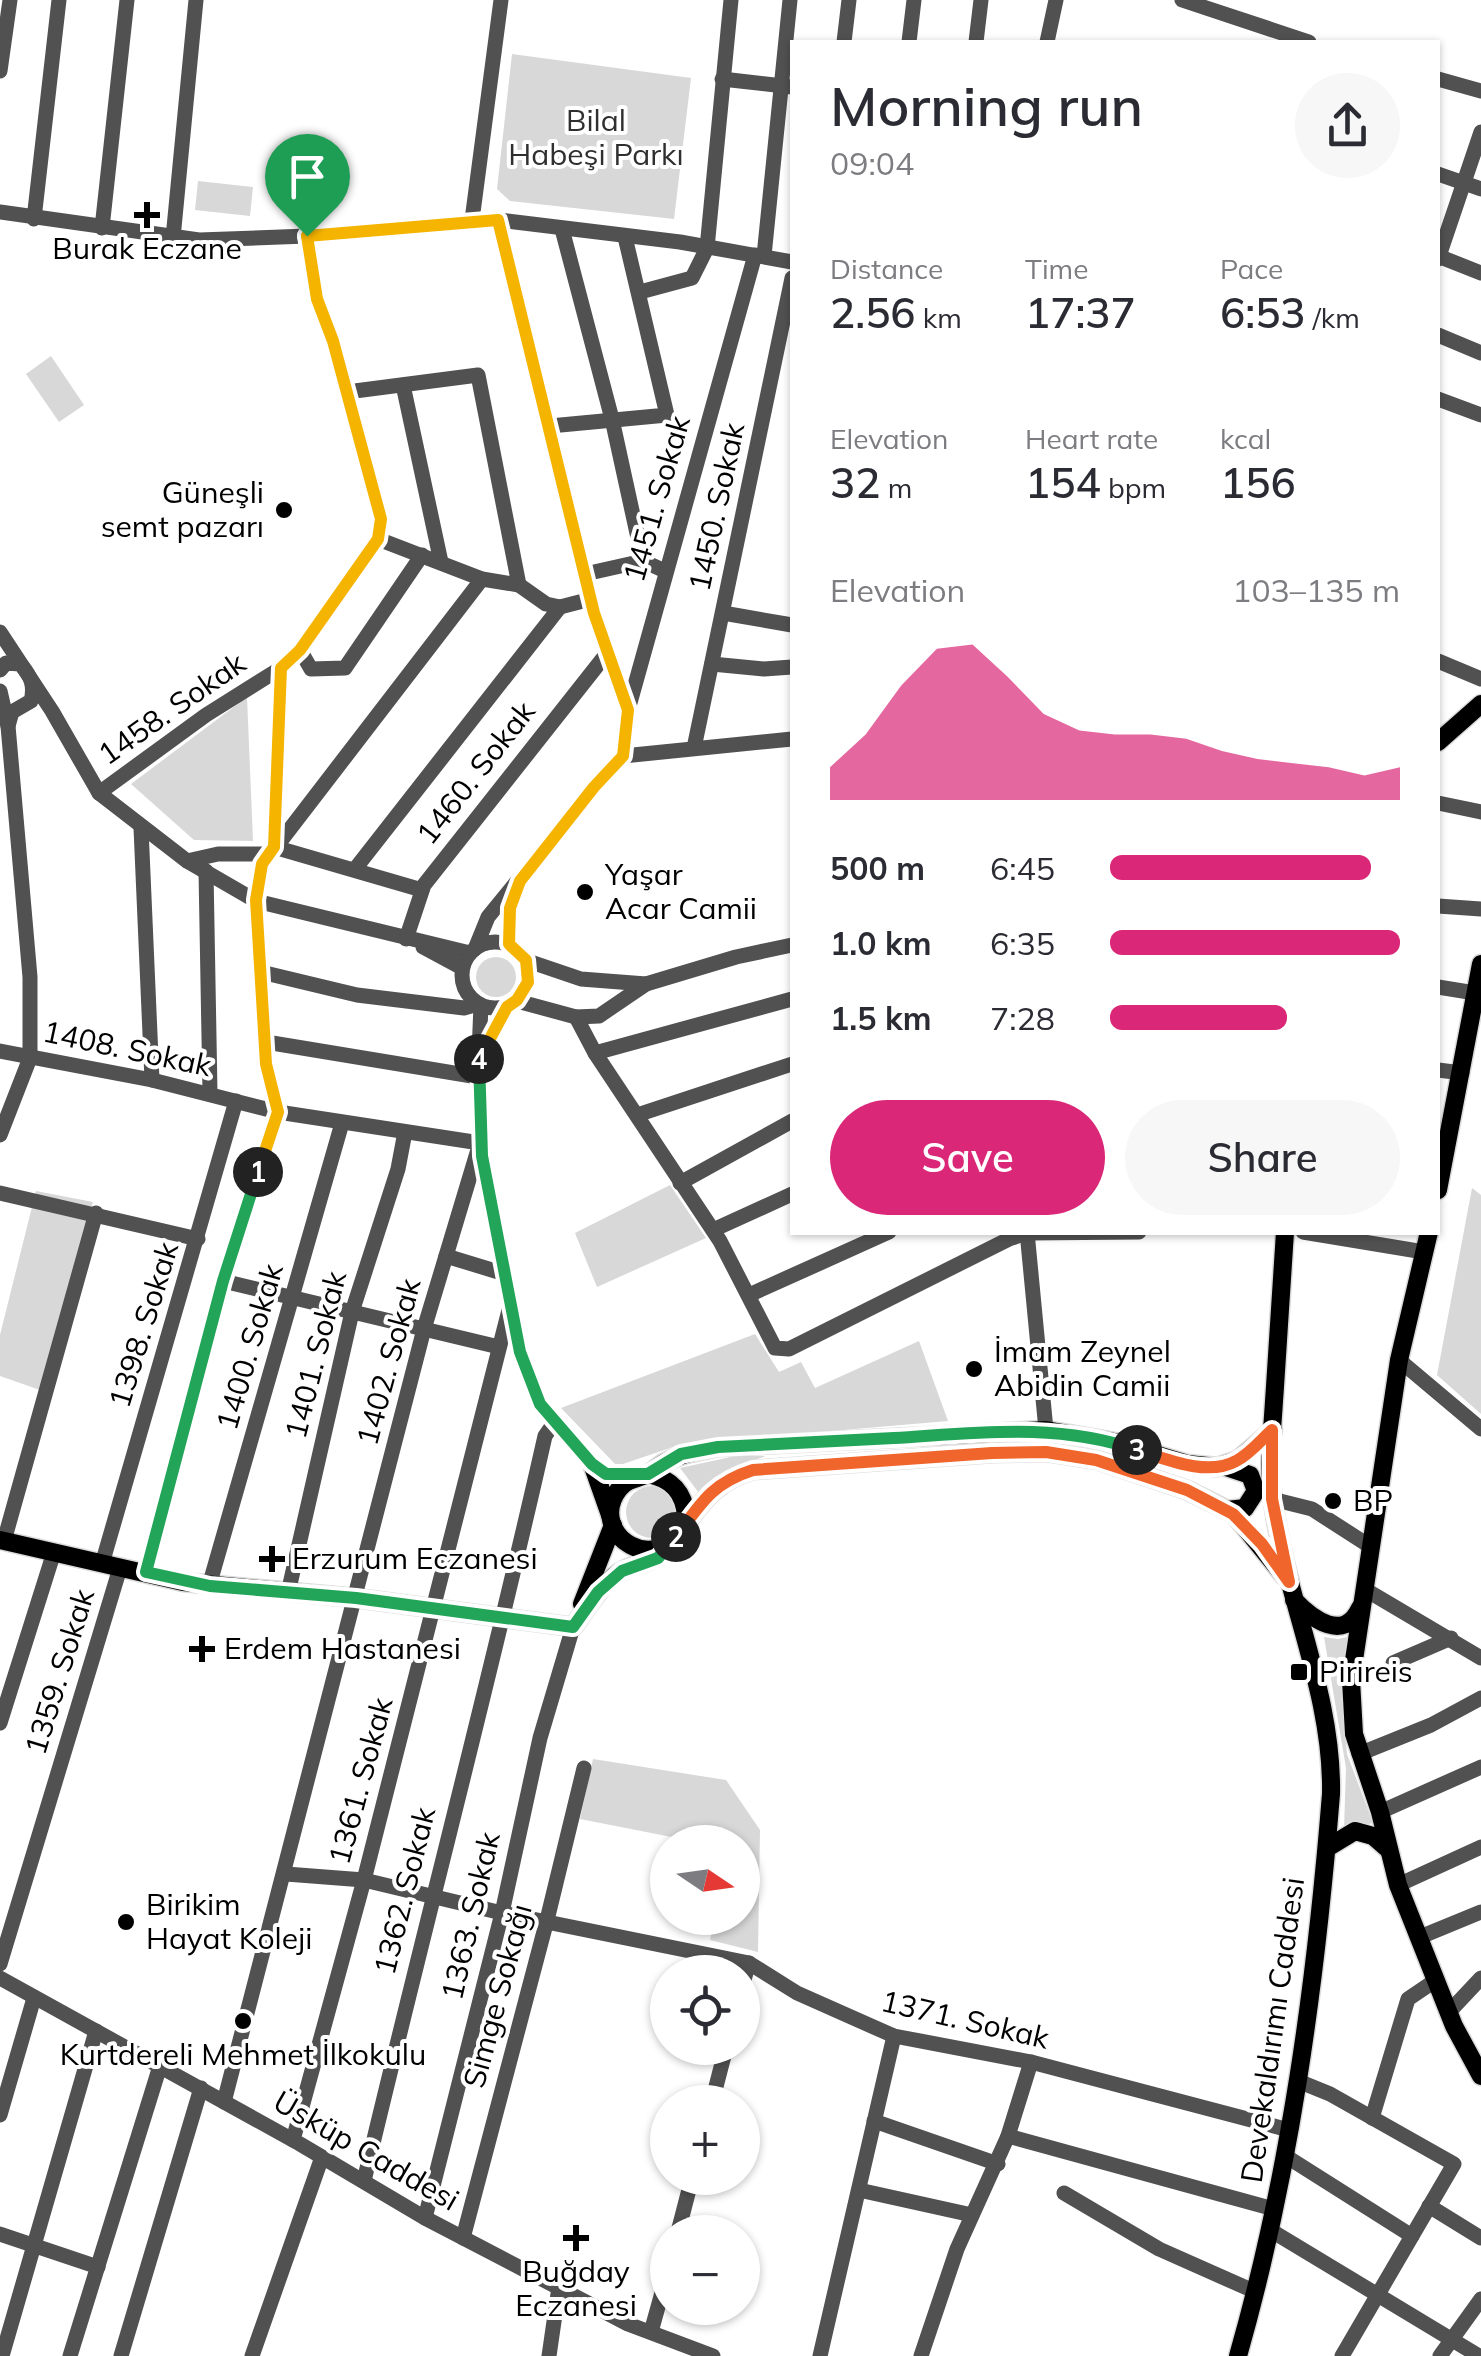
<!DOCTYPE html>
<html lang="en">
<head>
<meta charset="utf-8">
<style>
	body { margin:0; font-family:Mulish,sans-serif; background:#f7f7f7; color:#2b2b33; height:100vh; display:flex; flex-direction:column; font-size:38px; white-space:nowrap }
	* { box-sizing:border-box; margin:0 }
	p { font-size:32px; color:#7c7c81 }
	.icon { flex:none; width:55px; height:55px; fill:none; stroke:currentColor; stroke-width:2; stroke-linecap:round; stroke-linejoin:round }
	.map { position:relative; flex:1; overflow:hidden }
	.sheet { position:absolute; left:790px; top:40px; width:650px; height:1195px; display:flex; flex-direction:column; background:#fff; border-radius:0px; box-shadow:0 2px 8px #0004 }
	.sheet>* { flex:none }
	.needle { width:65px; rotate:103deg }
	.fabs { position:absolute; left:650px; top:1825px; display:grid; gap:20px }
	.fabs a { display:grid; place-items:center; width:110px; height:110px; border-radius:50%; background:#fff; box-shadow:0 2px 8px #0004; font-size:50px }
	.pin { position:absolute; display:grid; place-items:center; width:85px; height:85px; color:#fff; margin:-102px -42px; border-radius:50% 50% 50% 0; rotate:-45deg; box-shadow:0 0 10px #0007 }
	.pin .icon { rotate:45deg }
	.km { position:absolute; width:50px; height:50px; margin:-25px; border-radius:50%; background:#222; color:#fff; font-size:28px; line-height:50px; text-align:center }
	.round { display:grid; place-items:center; flex:none; width:105px; height:105px; border-radius:52px; background:#f7f7f7 }
	.overview { display:flex; align-items:center; justify-content:space-between; height:170px; padding:0 40px }
	h1 { font-size:55px; font-weight:600; line-height:75px }
	.metrics { display:grid; grid-template-columns:repeat(3,1fr); gap:15px; height:170px; padding:10px 40px }
	.metrics div { display:grid; align-content:center }
	.metrics b { font-size:42px; font-weight:600 }
	.metrics small { font-size:28px; font-weight:400 }
	.metrics p { font-size:28px }
	.chart { height:280px; padding:20px 40px }
	.chart p { display:flex; justify-content:space-between }
	.chart svg { width:100%; height:180px; margin-top:10px; fill:#db2777; opacity:.7 }
	.primary-button { display:flex; gap:20px; margin-top:auto; padding:20px 40px }
	.primary-button a { flex:1; height:115px; border-radius:60px; background:#db2777; color:#fff; font-size:40px; font-weight:600; line-height:115px; text-align:center }
	.primary-button a+a { background:#f7f7f7; color:#2b2b33 }
	ul { padding:0 40px; list-style:none; font-size:32px }
	li { display:grid; grid-template-columns:160px 120px 1fr; align-items:center; height:75px }
	li i { height:25px; border-radius:12px; background:#db2777 }
	.map>svg:first-child { display:block }
</style>
</head>
<body>
<div class="map">
<svg width="1481" height="2356" viewBox="0 0 1481 2356">
	<rect width="100%" height="100%" fill="#fff"/>
	<g fill="#d8d8d8">
		<path d="M512,54L691,78L674,219L510,201L497,189Z"/>
		<path d="M198,181L253,187L250,216L195,210Z"/>
		<path d="M51,356L84,405L59,422L26,374Z"/>
		<path d="M247,697L253,841L194,840L131,784Z"/>
		<circle cx="496" cy="977" r="20"/>
		<path d="M670,1185L706,1238L597,1287L575,1233Z"/>
		<path d="M1472,1188L1481,1195V1414L1437,1375Z"/>
		<path d="M36,1191L93,1202L40,1390L0,1376V1335Z"/>
		<path d="M755,1334L779,1372L801,1362L815,1388L919,1341L948,1421L682,1444L617,1466L561,1408Z"/>
		<path d="M735,1456H766L731,1468L699,1493L680,1468Z"/>
		<circle cx="652" cy="1512" r="26"/>
		<path d="M1324,1637L1338,1639L1348,1637L1341,1683L1347,1754L1373,1823L1344,1830L1346,1768Z"/>
		<path d="M593,1759L726,1780L760,1830L758,1952L710,1940L715,1918H742V1842H697L580,1819Z"/>
	</g>
	<g fill="none" stroke-linecap="round" stroke-linejoin="round">
		<g stroke="#dbdbdb" stroke-width="21">
			<g id="major">
				<path d="M1438,742L1481,704"/>
				<path d="M1438,1190L1481,964"/>
				<path d="M1429,1232L1399,1360L1351,1680L1354,1734L1380,1812L1398,1885L1454,2026L1481,2076"/>
				<path d="M592,1464L610,1515"/>
				<path d="M1223,1466L1250,1475L1256,1491L1245,1508L1227,1510"/>
				<path d="M648,1474C672,1479 684,1492 686,1516C663,1585 584,1534 619,1489C627,1479 636,1479 646,1475C653,1472 659,1465 666,1462C682,1453 700,1451 718,1447L1046,1430L1115,1442L1188,1464L1217,1467L1238,1460L1273,1430"/>
				<path d="M685,1525C705,1497 720,1480 753,1470L993,1453L1046,1452L1097,1460L1187,1490L1233,1513L1285,1577"/>
				<path d="M0,1540L183,1582L356,1598L573,1627"/>
				<path d="M1294,1600C1312,1619 1344,1643 1360,1608"/>
				<path d="M582,1604L613,1525"/>
				<path d="M573,1627C587,1608 600,1585 620,1572C641,1560 651,1567 667,1545"/>
				<path d="M1327,1848L1355,1831L1373,1836L1389,1850"/>
				<path d="M1238,2356C1290,2174 1316,1982 1331,1794C1333,1693 1286,1600 1273,1501C1268,1468 1272,1434 1274,1401C1278,1345 1281,1289 1285,1232"/>
			</g>
		</g>
		<g stroke="#515151" stroke-width="15">
			<path d="M1182,0L1309,42"/>
			<path d="M844,42L849,0"/>
			<path d="M909,42L914,0"/>
			<path d="M976,42L981,0"/>
			<path d="M1047,42L1056,0"/>
			<path d="M0,71L10,0"/>
			<path d="M722,79L792,87"/>
			<path d="M1438,79L1481,91"/>
			<path d="M1438,174L1481,189"/>
			<path d="M0,212L199,240L307,236L499,220L680,242L792,262"/>
			<path d="M34,219L59,0"/>
			<path d="M472,220L501,0"/>
			<path d="M499,220L594,613L628,710"/>
			<path d="M102,228L127,0"/>
			<path d="M562,229L612,419L643,561L665,571"/>
			<path d="M173,238L196,0"/>
			<path d="M764,256L790,0"/>
			<path d="M1438,256L1481,273"/>
			<path d="M1438,259L1481,132"/>
			<path d="M640,292L692,278L707,248L731,0"/>
			<path d="M1438,335L1481,353"/>
			<path d="M403,385L441,562"/>
			<path d="M347,392L478,375L519,585"/>
			<path d="M1438,399L1481,415"/>
			<path d="M550,426L667,415L625,237"/>
			<path d="M378,539L482,579L519,585L546,604L560,607L591,599"/>
			<path d="M585,574L643,561"/>
			<path d="M723,613L792,625"/>
			<path d="M0,632L52,711L99,793L187,861L256,901L470,953"/>
			<path d="M300,650L311,669L345,668L422,555"/>
			<path d="M1438,661L1481,679"/>
			<path d="M712,664L764,669L792,667"/>
			<path d="M281,668L274,847L422,890"/>
			<path d="M0,670L6,663L20,664C31,675 35,686 31,701L12,712L8,726"/>
			<path d="M0,691L8,726L30,977V1058L0,1135"/>
			<path d="M694,748L792,278"/>
			<path d="M623,756L792,739"/>
			<path d="M99,793L206,715L281,668L300,650L378,539L381,519L333,341L317,299L307,236"/>
			<path d="M1438,803L1481,812"/>
			<path d="M141,828L152,1080"/>
			<path d="M187,861L218,854H269"/>
			<path d="M355,869L560,607"/>
			<path d="M206,871L210,1093"/>
			<path d="M1438,906L1481,909"/>
			<path d="M406,939L424,885L608,652"/>
			<circle cx="495" cy="975" r="33"/>
			<path d="M509,944L510,908L517,889"/>
			<path d="M423,947L462,968"/>
			<path d="M475,949L488,917L594,787L623,756L628,710L755,255"/>
			<path d="M525,960L581,979L646,984"/>
			<path d="M261,972L357,995L464,1008L478,1004"/>
			<path d="M1438,987L1475,993"/>
			<path d="M517,1001L576,1017L599,1016L646,984L736,957L792,945"/>
			<path d="M481,1005L478,1077L480,1143L520,1352L540,1403L592,1464"/>
			<path d="M576,1017L595,1053L720,1241L775,1348L789,1349L1009,1239L1027,1233L1139,1232"/>
			<path d="M266,1042L478,1077"/>
			<path d="M0,1051L152,1080L278,1112L480,1143L424,1329L224,2102"/>
			<path d="M482,1052L507,1007"/>
			<path d="M595,1053L792,999"/>
			<path d="M1438,1070L1462,1073"/>
			<path d="M637,1115L792,1064"/>
			<path d="M680,1183L792,1121"/>
			<path d="M0,1193L198,1239"/>
			<path d="M713,1230L792,1194"/>
			<path d="M1027,1232L1046,1430"/>
			<path d="M1303,1232L1424,1252"/>
			<path d="M446,1256L505,1274"/>
			<path d="M223,1281L499,1347"/>
			<path d="M749,1295L889,1232"/>
			<path d="M1399,1360L1481,1429"/>
			<path d="M1272,1499L1312,1509L1371,1547"/>
			<path d="M4,1541L96,1213"/>
			<path d="M102,1564L236,1101"/>
			<path d="M146,1573L223,1281L278,1112L266,1064L256,901L263,864L482,579"/>
			<path d="M209,1586L342,1123"/>
			<path d="M1366,1590L1481,1658"/>
			<path d="M288,1593L352,1312L398,1169L405,1132"/>
			<path d="M1393,1663L1451,1638"/>
			<path d="M0,1723L54,1552"/>
			<path d="M1359,1754L1431,1725L1481,1698"/>
			<path d="M1380,1812L1481,1767"/>
			<path d="M286,1874L364,1880L502,1913L749,1963L797,1993L894,2036L1031,2062L1289,2130"/>
			<path d="M1398,1885L1481,1847"/>
			<path d="M1420,1937L1481,1912"/>
			<path d="M0,1964L120,1568"/>
			<path d="M0,1978L300,2144L425,2218L628,2324L713,2356"/>
			<path d="M742,1986L749,1963"/>
			<path d="M1449,2012L1481,1978"/>
			<path d="M1298,2081L1330,2094L1454,2164L1342,2356"/>
			<path d="M712,2102L726,2048"/>
			<path d="M0,2115L34,1998"/>
			<path d="M1372,2118L1408,1999L1436,1980"/>
			<path d="M874,2121L998,2164"/>
			<path d="M1008,2136L1274,2209"/>
			<path d="M293,2140L364,1880L511,1302"/>
			<path d="M1284,2155L1412,2236"/>
			<path d="M364,2181C423,1932 489,1685 545,1436L554,1423"/>
			<path d="M859,2190L972,2215"/>
			<path d="M1064,2193L1159,2249L1256,2292"/>
			<path d="M1429,2206L1481,2238"/>
			<path d="M425,2218L502,1913L540,1738L573,1627"/>
			<path d="M1270,2230L1479,2356"/>
			<path d="M678,2232L692,2178"/>
			<path d="M0,2234L98,2267"/>
			<path d="M463,2238L547,1920L584,1768"/>
			<path d="M651,2332L668,2271"/>
			<path d="M2,2356L96,2031"/>
			<path d="M70,2356L160,2066"/>
			<path d="M121,2356L201,2088"/>
			<path d="M252,2356L322,2157"/>
			<path d="M549,2356L559,2287"/>
			<path d="M820,2356L894,2036"/>
			<path d="M921,2356L957,2249L1008,2136L1031,2062"/>
			<path d="M1440,2356L1481,2299"/>
		</g>
		<use href="#major" stroke="#000" stroke-width="18"/>
	</g>
	<g fill="none" stroke-linecap="round" stroke-linejoin="round">
		<g stroke="#fff" stroke-width="20">
			<path id="split-1" d="M258,1172L278,1112L266,1064L256,900L262,864L274,847L281,668L300,650L378,539L381,519L333,341L317,299L307,236"/>
		</g>
		<g stroke="#fff" stroke-width="20">
			<path id="split-2" d="M258,1172L223,1281L146,1572L210,1586L356,1598L573,1627L598,1592L622,1571L658,1558L676,1537"/>
		</g>
		<g stroke="#fff" stroke-width="20">
			<path id="split-3" d="M676,1537C701,1503 712,1483 753,1470L992,1453L1046,1452L1096,1460L1187,1490L1233,1514L1262,1544L1289,1582L1272,1499V1430C1261,1440 1250,1454 1236,1461C1207,1477 1166,1459 1137,1450"/>
		</g>
		<g stroke="#fff" stroke-width="20">
			<path id="split-4" d="M479,1059L482,1156L520,1352L540,1404L592,1464L606,1474H648L681,1454L718,1447C777,1444 835,1441 894,1438C977,1433 1056,1422 1137,1450"/>
		</g>
		<g stroke="#fff" stroke-width="20">
			<path id="split-5" d="M307,236L498,220L594,613L628,710L623,756L594,787L520,881L510,908L509,944L526,960L528,982L517,1000L507,1007L479,1059"/>
		</g>
		<use href="#split-1" stroke="#f5b400" stroke-width="12"/>
		<use href="#split-2" stroke="#22a559" stroke-width="12"/>
		<use href="#split-3" stroke="#f0652b" stroke-width="12"/>
		<use href="#split-4" stroke="#22a559" stroke-width="12"/>
		<use href="#split-5" stroke="#f5b400" stroke-width="12"/>
	</g>
	<g fill="#000" stroke="#fff" stroke-width="4">
		<path d="M142 200h10v10h10v10h-10v10h-10v-10h-10v-10h10z"/>
		<circle cx="284" cy="510" r="10"/>
		<circle cx="585" cy="892" r="10"/>
		<circle cx="974" cy="1369" r="10"/>
		<circle cx="1333" cy="1501" r="10"/>
		<path d="M267 1544h10v10h10v10h-10v10h-10v-10h-10v-10h10z"/>
		<path d="M197 1634h10v10h10v10h-10v10h-10v-10h-10v-10h10z"/>
		<rect x="1289" y="1662" width="20" height="20" rx="5"/>
		<circle cx="126" cy="1922" r="10"/>
		<circle cx="243" cy="2021" r="10"/>
		<path d="M571 2223h10v10h10v10h-10v10h-10v-10h-10v-10h10z"/>
	</g>
	<g text-anchor="middle" stroke-width="8" stroke-linejoin="round" paint-order="stroke">
		<g font-size="30" fill="#2f2f2f" stroke="#fff">
			<text x="596" y="131">Bilal<tspan x="596" dy="34">Habeşi Parkı</tspan></text>
		</g>
		<g font-size="30" fill="#000" stroke="#fff" text-anchor="start">
			<text x="147" y="259" text-anchor="middle">Burak Eczane</text>
			<text x="264" y="503" text-anchor="end">Güneşli<tspan x="264" dy="34">semt pazarı</tspan></text>
			<text x="605" y="885">Yaşar<tspan x="605" dy="34">Acar Camii</tspan></text>
			<text x="994" y="1362">İmam Zeynel<tspan x="994" dy="34">Abidin Camii</tspan></text>
			<text x="1353" y="1511">BP</text>
			<text x="292" y="1569">Erzurum Eczanesi</text>
			<text x="224" y="1659">Erdem Hastanesi</text>
			<text x="1319" y="1682">Pirireis</text>
			<text x="146" y="1915">Birikim<tspan x="146" dy="34">Hayat Koleji</tspan></text>
			<text x="243" y="2065" text-anchor="middle">Kurtdereli Mehmet İlkokulu</text>
			<text x="576" y="2282" text-anchor="middle">Buğday<tspan x="576" dy="34">Eczanesi</tspan></text>
		</g>
		<g font-size="30" fill="#000" stroke="#fff">
			<text transform="translate(657 499) rotate(-74)" y="10">1451. Sokak</text>
			<text transform="translate(717 507) rotate(-78)" y="10">1450. Sokak</text>
			<text transform="translate(172 709) rotate(-35)" y="10">1458. Sokak</text>
			<text transform="translate(476 773) rotate(-52)" y="10">1460. Sokak</text>
			<text transform="translate(127 1049) rotate(12)" y="10">1408. Sokak</text>
			<text transform="translate(144 1325) rotate(-73)" y="10">1398. Sokak</text>
			<text transform="translate(250 1347) rotate(-74)" y="10">1400. Sokak</text>
			<text transform="translate(316 1355) rotate(-76)" y="10">1401. Sokak</text>
			<text transform="translate(389 1362) rotate(-75)" y="10">1402. Sokak</text>
			<text transform="translate(60 1672) rotate(-73)" y="10">1359. Sokak</text>
			<text transform="translate(361 1781) rotate(-75)" y="10">1361. Sokak</text>
			<text transform="translate(405 1891) rotate(-76)" y="10">1362. Sokak</text>
			<text transform="translate(471 1916) rotate(-77)" y="10">1363. Sokak</text>
			<text transform="translate(498 1996) rotate(-75)" y="10">Simge Sokağı</text>
			<text transform="translate(965 2020) rotate(13)" y="10">1371. Sokak</text>
			<text transform="translate(1273 2030) rotate(-82)" y="10">Devekaldırımı Caddesi</text>
			<text transform="translate(366 2151) rotate(30)" y="10">Üsküp Caddesi</text>
		</g>
	</g>
</svg>
<div class="fabs">
<a><svg class="needle" viewBox="-14 -14 28 28"><path d="M0-13l5 13h-10z" fill="#e53935"/><path d="M0 13l5-13h-10z" fill="#7c7c81"/></svg></a>
<a><svg class="icon" aria-label="locate" viewBox="0 0 24 24"><circle cx="12" cy="12" r="6"/><path d="M12 2v4M12 18v4M2 12h4M18 12h4"/></svg></a>
<a>+</a>
<a>−</a>
</div>
<div class="pin" style="left:307px;top:236px;background:#1e9e55"><svg class="icon" aria-label="arrive" viewBox="0 0 24 24"><path d="M6 21V4h12l-3 4 3 4H6"/></svg></div>
<b class="km" style="left:258px;top:1172px">1</b>
<b class="km" style="left:676px;top:1537px">2</b>
<b class="km" style="left:1137px;top:1450px">3</b>
<b class="km" style="left:479px;top:1059px">4</b>
<section class="sheet">
<div class="overview"><div><h1>Morning run</h1><p>09:04</p></div><a class="round"><svg class="icon" aria-label="share" viewBox="0 0 24 24"><path d="M12 15V3M7 8l5-5 5 5M5 13v7h14v-7"/></svg></a></div>
<div class="metrics">
<div><p>Distance</p><b>2.56<small> km</small></b></div>
<div><p>Time</p><b>17:37</b></div>
<div><p>Pace</p><b>6:53<small> /km</small></b></div>
</div>
<div class="metrics">
<div><p>Elevation</p><b>32<small> m</small></b></div>
<div><p>Heart rate</p><b>154<small> bpm</small></b></div>
<div><p>kcal</p><b>156</b></div>
</div>
<div class="chart"><p><span>Elevation</span>103–135 m</p>
<svg viewBox="0 0 160 44" preserveAspectRatio="none"><path d="M0 44V36L10 28L20 16L30 7L40 6L50 14L60 23L70 27L80 28L90 28L100 29L110 32L120 34L130 35L140 36L150 38L160 36V44z"/></svg>
</div>
<ul>
<li><b>500 m</b>6:45<i style="width:90%"></i></li>
<li><b>1.0 km</b>6:35<i style="width:100%"></i></li>
<li><b>1.5 km</b>7:28<i style="width:61%"></i></li>
</ul>
<div class="primary-button"><a>Save</a><a>Share</a></div>
</section>
</div>
</body>
</html>
